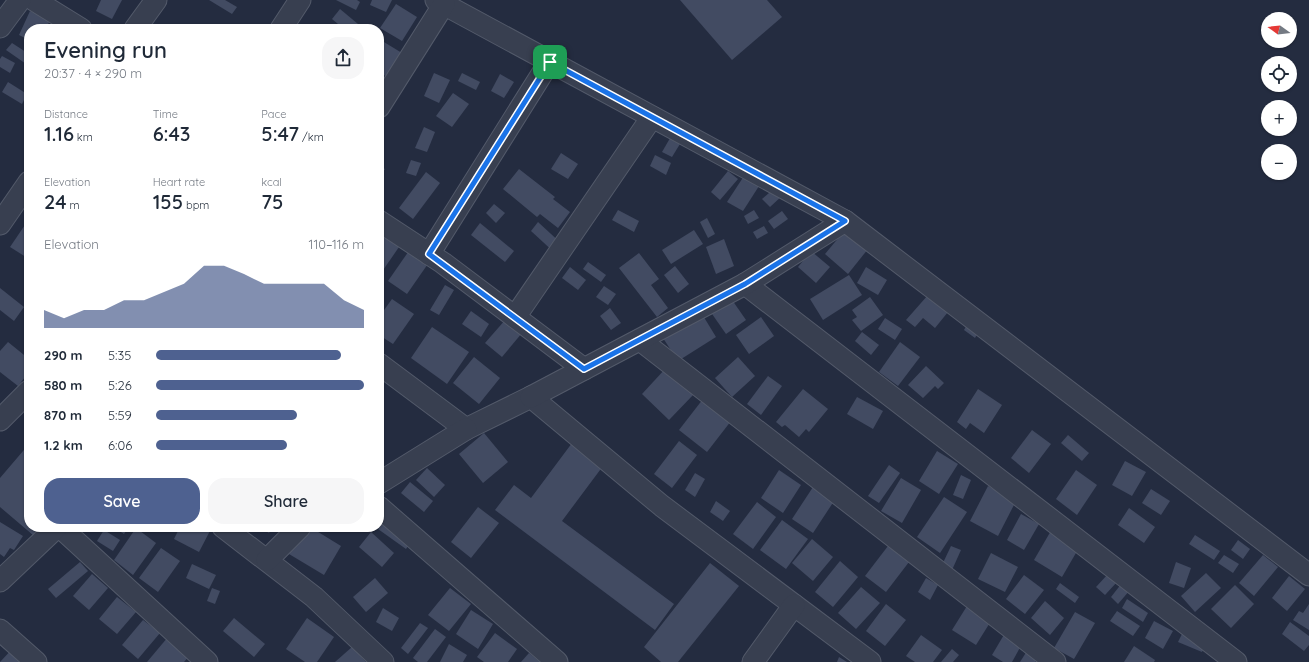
<!DOCTYPE html>
<html lang="en">
<head>
<meta charset="utf-8">
<style>
	body { margin:0; font-family:Quicksand,sans-serif; background:#f6f6f7; color:#1f2937; height:100vh; display:flex; flex-direction:column; font-size:15px; white-space:nowrap }
	* { box-sizing:border-box; margin:0 }
	p { font-size:13px; color:#747a83 }
	.icon { flex:none; width:22px; height:22px; fill:none; stroke:currentColor; stroke-width:2; stroke-linecap:round; stroke-linejoin:round }
	.map { position:relative; flex:1; overflow:hidden }
	.sheet { position:absolute; left:24px; top:24px; width:360px; height:508px; display:flex; flex-direction:column; background:#fff; border-radius:16px; box-shadow:0 1px 3px #0004 }
	.sheet>* { flex:none }
	.needle { width:26px; rotate:285deg }
	.fabs { position:absolute; left:1261px; top:12px; display:grid; gap:8px }
	.fabs a { display:grid; place-items:center; width:36px; height:36px; border-radius:50%; background:#fff; box-shadow:0 1px 3px #0004; font-size:20px }
	.pin { position:absolute; display:grid; place-items:center; width:34px; height:34px; color:#fff; margin:-17px; border-radius:8px; box-shadow:0 2px 6px #0006 }
	.round { display:grid; place-items:center; flex:none; width:42px; height:42px; border-radius:16px; background:#f6f6f7 }
	.summary { display:flex; align-items:center; justify-content:space-between; height:68px; padding:0 20px }
	h1 { font-size:22px; font-weight:600; line-height:30px }
	.stats { display:grid; grid-template-columns:repeat(3,1fr); gap:6px; height:68px; padding:4px 20px }
	.stats div { display:grid; align-content:center }
	.stats b { font-size:20px; font-weight:600 }
	.stats small { font-size:11px; font-weight:400 }
	.stats p { font-size:11px }
	.chart { height:112px; padding:8px 20px }
	.chart p { display:flex; justify-content:space-between }
	.chart svg { width:100%; height:72px; margin-top:4px; fill:#4e6190; opacity:.7 }
	.cta { display:flex; gap:8px; margin-top:auto; padding:8px 20px }
	.cta a { flex:1; height:46px; border-radius:16px; background:#4e6190; color:#fff; font-size:16px; font-weight:600; line-height:46px; text-align:center }
	.cta a+a { background:#f6f6f7; color:#1f2937 }
	ul { padding:0 20px; list-style:none; font-size:13px }
	li { display:grid; grid-template-columns:64px 48px 1fr; align-items:center; height:30px }
	li i { height:10px; border-radius:5px; background:#4e6190 }
	.map>svg:first-child { display:block }
</style>
</head>
<body>
<div class="map">
<svg width="1309" height="662" viewBox="0 0 1309 662">
	<rect width="100%" height="100%" fill="#242c40"/>
	<g fill="#424b62">
		<path d="M101,0H122L112,19L96,11Z"/>
		<path d="M209,0H225L237,7L232,14Z"/>
		<path d="M336,0H357L360,2L356,10Z"/>
		<path d="M372,0H392L386,12L370,5Z"/>
		<path d="M680,0H767L782,17L732,60Z"/>
		<path d="M396,4L417,17L402,41L380,28Z"/>
		<path d="M340,9L364,29H344L332,19Z"/>
		<path d="M30,11L50,20L46,29H29V40L19,35Z"/>
		<path d="M379,39L402,53L387,77L379,72Z"/>
		<path d="M12,43L29,54V66L6,50Z"/>
		<path d="M2,56L15,63L10,73L0,67V59Z"/>
		<path d="M434,73L450,80L439,103L424,96Z"/>
		<path d="M462,73L480,82L476,90L458,81Z"/>
		<path d="M500,74L514,82L504,98L491,91Z"/>
		<path d="M8,82L27,94L22,104L2,92Z"/>
		<path d="M453,93L469,104L452,127L436,116Z"/>
		<path d="M424,127L435,132L427,152L415,148Z"/>
		<path d="M673,133L683,139L672,157L662,152Z"/>
		<path d="M561,153L578,164L568,179L551,169Z"/>
		<path d="M655,155L671,163L666,175L650,166Z"/>
		<path d="M411,160L421,163L416,176L406,173Z"/>
		<path d="M379,166L385,169L379,178Z"/>
		<path d="M519,169L555,197L553,199L570,212L558,228L540,214L537,217L503,189Z"/>
		<path d="M728,171L738,179L720,200L711,192Z"/>
		<path d="M426,172L440,183L413,219L399,208Z"/>
		<path d="M744,176L759,186L743,211L727,202Z"/>
		<path d="M776,187L783,195L770,207L762,199Z"/>
		<path d="M494,204L505,213L496,223L486,213Z"/>
		<path d="M618,210L639,221L634,232L612,220Z"/>
		<path d="M754,210L759,218L748,224L744,216Z"/>
		<path d="M782,211L788,219L774,229L768,221Z"/>
		<path d="M707,218L715,234L708,238L700,222Z"/>
		<path d="M29,219V259L10,247Z"/>
		<path d="M538,222L563,245L556,254L531,231Z"/>
		<path d="M480,223L514,251L505,262L471,235Z"/>
		<path d="M764,226L768,233L757,239L753,232Z"/>
		<path d="M694,230L703,244L671,264L662,250Z"/>
		<path d="M845,230L868,249L848,274L825,254Z"/>
		<path d="M381,235L399,247L379,276V238Z"/>
		<path d="M724,239L734,266L716,274L706,247Z"/>
		<path d="M413,245L432,258L407,294L388,281Z"/>
		<path d="M811,251L830,267L816,283L798,267Z"/>
		<path d="M639,253L659,279L651,285L668,308L657,317L619,268Z"/>
		<path d="M588,262L606,275L601,282L583,269Z"/>
		<path d="M675,266L689,284L678,293L664,275Z"/>
		<path d="M570,267L586,280L578,290L562,278Z"/>
		<path d="M866,267L887,280L878,295L857,283Z"/>
		<path d="M849,275L862,295L823,320L810,299Z"/>
		<path d="M445,285L454,290L439,315L430,310Z"/>
		<path d="M604,286L616,294L608,305L596,297Z"/>
		<path d="M0,288L24,307L14,321L0,310Z"/>
		<path d="M928,295L948,312L935,328L923,318L915,327L906,320Z"/>
		<path d="M730,297L746,320L726,334L710,311Z"/>
		<path d="M870,297L883,315L861,331L852,320L857,317L852,310Z"/>
		<path d="M392,299L414,314L393,344L379,335V317Z"/>
		<path d="M610,308L621,323L611,330L600,316Z"/>
		<path d="M471,311L489,324L481,337L462,324Z"/>
		<path d="M702,314L716,337L678,361L663,338Z"/>
		<path d="M761,317L774,336L749,354L736,335Z"/>
		<path d="M885,318L902,329L895,340L878,329Z"/>
		<path d="M506,319L522,333L502,357L485,343Z"/>
		<path d="M968,323L979,331L975,338L964,330Z"/>
		<path d="M432,327L469,352L447,384L411,358Z"/>
		<path d="M862,332L879,345L871,355L855,341Z"/>
		<path d="M8,342L29,359V372L18,386L0,372V351Z"/>
		<path d="M900,342L920,357L898,386L879,372Z"/>
		<path d="M474,357L500,378L479,404L453,383Z"/>
		<path d="M738,357L755,376L732,397L715,378Z"/>
		<path d="M926,366L944,383L938,389L935,386L923,398L908,385Z"/>
		<path d="M666,368L694,394L669,420L642,394Z"/>
		<path d="M768,376L782,386L761,415L747,404Z"/>
		<path d="M803,389L828,409L809,432L806,429L799,437L785,425L782,427L776,422Z"/>
		<path d="M978,389L1002,405L984,433L970,423L966,429L957,422Z"/>
		<path d="M857,397L883,411L873,429L847,414Z"/>
		<path d="M703,399L731,421L707,452L679,430Z"/>
		<path d="M1032,430L1051,444L1029,473L1011,458Z"/>
		<path d="M484,433L508,462L483,483L459,454Z"/>
		<path d="M1068,435L1089,453L1082,461L1061,443Z"/>
		<path d="M679,441L697,455L672,488L654,474Z"/>
		<path d="M572,443L603,466L562,521L674,604L655,630L495,510L514,485L531,498Z"/>
		<path d="M29,444V527H52L40,541L0,507V478Z"/>
		<path d="M937,451L958,464L939,494L919,481Z"/>
		<path d="M1125,461L1146,472L1132,496L1112,485Z"/>
		<path d="M889,465L900,473L879,503L868,496Z"/>
		<path d="M427,468L445,485L434,497L416,480Z"/>
		<path d="M779,470L801,485L783,513L761,498Z"/>
		<path d="M1076,470L1097,485L1077,515L1056,499Z"/>
		<path d="M695,473L705,479L695,497L685,490Z"/>
		<path d="M961,475L971,480L963,499L953,495Z"/>
		<path d="M901,478L921,490L902,523L881,511Z"/>
		<path d="M410,482L433,501L424,512L401,493Z"/>
		<path d="M988,486L1016,501L998,536L970,521Z"/>
		<path d="M813,487L834,501L813,533L792,519Z"/>
		<path d="M1151,489L1170,501L1161,515L1142,503Z"/>
		<path d="M944,497L967,512L940,553L917,537Z"/>
		<path d="M716,501L730,511L723,521L710,512Z"/>
		<path d="M757,502L776,517L753,549L733,534Z"/>
		<path d="M478,507L499,523L471,558L451,542Z"/>
		<path d="M1129,508L1155,527L1144,543L1118,525Z"/>
		<path d="M1021,514L1039,524L1024,550L1007,540Z"/>
		<path d="M782,520L808,539L786,569L760,550Z"/>
		<path d="M0,522L23,536L14,550L10,548L4,557L0,554Z"/>
		<path d="M383,523L410,543L406,549L378,529Z"/>
		<path d="M113,527H129L124,534Z"/>
		<path d="M180,527H212L199,552L174,539Z"/>
		<path d="M259,527H273L269,533Z"/>
		<path d="M305,527H310L341,546L324,575L289,554Z"/>
		<path d="M136,528L156,543L133,575L114,560Z"/>
		<path d="M1052,529L1080,546L1062,577L1034,560Z"/>
		<path d="M104,530L120,540L113,551L97,541Z"/>
		<path d="M371,532L394,553L382,567L359,547Z"/>
		<path d="M1195,535L1220,551L1214,560L1189,544Z"/>
		<path d="M812,539L833,557L813,581L792,563Z"/>
		<path d="M1238,540L1250,549L1243,559L1231,550Z"/>
		<path d="M888,546L909,562L886,592L865,576Z"/>
		<path d="M951,546L961,550L952,570L942,565Z"/>
		<path d="M161,548L180,561L158,592L139,578Z"/>
		<path d="M991,553L1018,567L1005,592L978,579Z"/>
		<path d="M1224,555L1239,564L1233,573L1218,563Z"/>
		<path d="M1263,555L1278,567L1254,596L1239,583Z"/>
		<path d="M840,561L858,577L833,607L815,592Z"/>
		<path d="M80,562L88,571L56,598L48,589Z"/>
		<path d="M1176,562L1191,568L1184,588L1169,583Z"/>
		<path d="M710,563L739,586L678,662H661L644,647Z"/>
		<path d="M192,564L216,575L209,589L186,578Z"/>
		<path d="M1206,573L1221,588L1195,612L1181,596Z"/>
		<path d="M92,574L108,588L89,610L73,596Z"/>
		<path d="M1108,574L1117,582L1105,595L1096,587Z"/>
		<path d="M1024,575L1044,590L1025,614L1006,599Z"/>
		<path d="M1289,576L1305,589L1287,611L1272,598Z"/>
		<path d="M375,578L388,593L366,612L353,597Z"/>
		<path d="M926,578L938,585L930,600L918,592Z"/>
		<path d="M1060,583L1079,597L1075,603L1056,589Z"/>
		<path d="M1122,583L1130,590L1118,604L1111,597Z"/>
		<path d="M1235,585L1254,604L1231,628L1211,609Z"/>
		<path d="M861,587L880,603L856,629L838,613Z"/>
		<path d="M212,588L220,591L215,604L207,601Z"/>
		<path d="M450,588L471,604L449,631L428,615Z"/>
		<path d="M117,597L136,612L117,634L99,619Z"/>
		<path d="M1127,599L1148,613L1143,622L1122,608Z"/>
		<path d="M1045,601L1064,618L1050,635L1031,618Z"/>
		<path d="M886,604L906,620L885,646L866,631Z"/>
		<path d="M1309,604V630L1293,620L1299,611L1303,613Z"/>
		<path d="M967,606L991,621L976,645L952,630Z"/>
		<path d="M383,608L399,618L392,631L376,622Z"/>
		<path d="M471,610L493,624L478,649L456,634Z"/>
		<path d="M1117,611L1140,626L1133,636L1110,621Z"/>
		<path d="M1075,612L1095,623L1074,659L1054,648Z"/>
		<path d="M234,618L265,644L254,657L223,631Z"/>
		<path d="M307,618L334,637L317,662H305L286,649Z"/>
		<path d="M143,620L160,633L138,659L122,645Z"/>
		<path d="M1154,621L1173,631L1163,649L1145,638Z"/>
		<path d="M1290,622L1309,636V645L1304,651L1282,634Z"/>
		<path d="M420,623L428,628L408,654L401,648Z"/>
		<path d="M435,629L446,637L427,662H418L413,658Z"/>
		<path d="M1183,632L1206,643L1202,652L1178,642Z"/>
		<path d="M495,633L517,649L508,662H484L477,657Z"/>
		<path d="M1005,633L1022,644L1012,662H1003L992,655Z"/>
		<path d="M921,635L942,650L933,662H915L906,656Z"/>
		<path d="M168,637L190,655L184,662H147Z"/>
		<path d="M449,644L467,655L463,662H440Z"/>
		<path d="M15,646L30,662H0Z"/>
		<path d="M1134,646L1155,660L1154,662H1124Z"/>
		<path d="M352,647L366,662H335Z"/>
		<path d="M952,649L959,655L953,662H941Z"/>
		<path d="M1027,651L1038,658L1035,662H1020Z"/>
		<path d="M529,653L540,662H521Z"/>
		<path d="M839,657L847,662H837Z"/>
	</g>
	<g fill="none" stroke-linecap="round" stroke-linejoin="round">
		<g stroke="#535a6a" stroke-width="23">
			<g id="street">
				<path d="M34,0L81,29"/>
				<path d="M436,0L845,221"/>
				<path d="M0,27L20,0"/>
				<path d="M135,29L156,0"/>
				<path d="M281,29L300,0"/>
				<path d="M379,107L444,4"/>
				<path d="M379,221L443,263L584,369"/>
				<path d="M0,224L29,182"/>
				<path d="M429,254L550,61"/>
				<path d="M745,284L1236,662"/>
				<path d="M515,317L652,117"/>
				<path d="M640,340L1055,662"/>
				<path d="M379,364L466,429L531,397L662,506L870,662"/>
				<path d="M531,397L745,284L845,221L1309,575"/>
				<path d="M0,420L29,391"/>
				<path d="M379,483L466,429"/>
				<path d="M379,507L557,662"/>
				<path d="M60,527L207,662"/>
				<path d="M223,527L314,597L383,662"/>
				<path d="M267,560L300,527"/>
				<path d="M0,581L57,527"/>
				<path d="M0,630L36,662"/>
				<path d="M753,662L794,605"/>
			</g>
		</g>
		<use href="#street" stroke="#383f50" stroke-width="21"/>
	</g>
	<g fill="none" stroke-linecap="round" stroke-linejoin="round">
		<g stroke="#fff" stroke-width="8">
			<path id="route" d="M550,62L845,221L745,284L584,369L429,254Z"/>
		</g>
		<use href="#route" stroke="#1a73e8" stroke-width="5"/>
	</g>
</svg>
<div class="fabs">
<a><svg class="needle" viewBox="-14 -14 28 28"><path d="M0-13l5 13h-10z" fill="#e53935"/><path d="M0 13l5-13h-10z" fill="#747a83"/></svg></a>
<a><svg class="icon" aria-label="locate" viewBox="0 0 24 24"><circle cx="12" cy="12" r="6"/><path d="M12 2v4M12 18v4M2 12h4M18 12h4"/></svg></a>
<a>+</a>
<a>−</a>
</div>
<div class="pin" style="left:550px;top:62px;background:#1e9e55"><svg class="icon" aria-label="arrive" viewBox="0 0 24 24"><path d="M6 21V4h12l-3 4 3 4H6"/></svg></div>
<section class="sheet">
<div class="summary"><div><h1>Evening run</h1><p>20:37 · 4 × 290 m</p></div><a class="round"><svg class="icon" aria-label="share" viewBox="0 0 24 24"><path d="M12 15V3M7 8l5-5 5 5M5 13v7h14v-7"/></svg></a></div>
<div class="stats">
<div><p>Distance</p><b>1.16<small> km</small></b></div>
<div><p>Time</p><b>6:43</b></div>
<div><p>Pace</p><b>5:47<small> /km</small></b></div>
</div>
<div class="stats">
<div><p>Elevation</p><b>24<small> m</small></b></div>
<div><p>Heart rate</p><b>155<small> bpm</small></b></div>
<div><p>kcal</p><b>75</b></div>
</div>
<div class="chart"><p><span>Elevation</span>110–116 m</p>
<svg viewBox="0 0 160 44" preserveAspectRatio="none"><path d="M0 44V33L10 38L20 33L30 33L40 27L50 27L60 22L70 17L80 6L90 6L100 11L110 17L120 17L130 17L140 17L150 27L160 33V44z"/></svg>
</div>
<ul>
<li><b>290 m</b>5:35<i style="width:89%"></i></li>
<li><b>580 m</b>5:26<i style="width:100%"></i></li>
<li><b>870 m</b>5:59<i style="width:68%"></i></li>
<li><b>1.2 km</b>6:06<i style="width:63%"></i></li>
</ul>
<div class="cta"><a>Save</a><a>Share</a></div>
</section>
</div>
</body>
</html>
